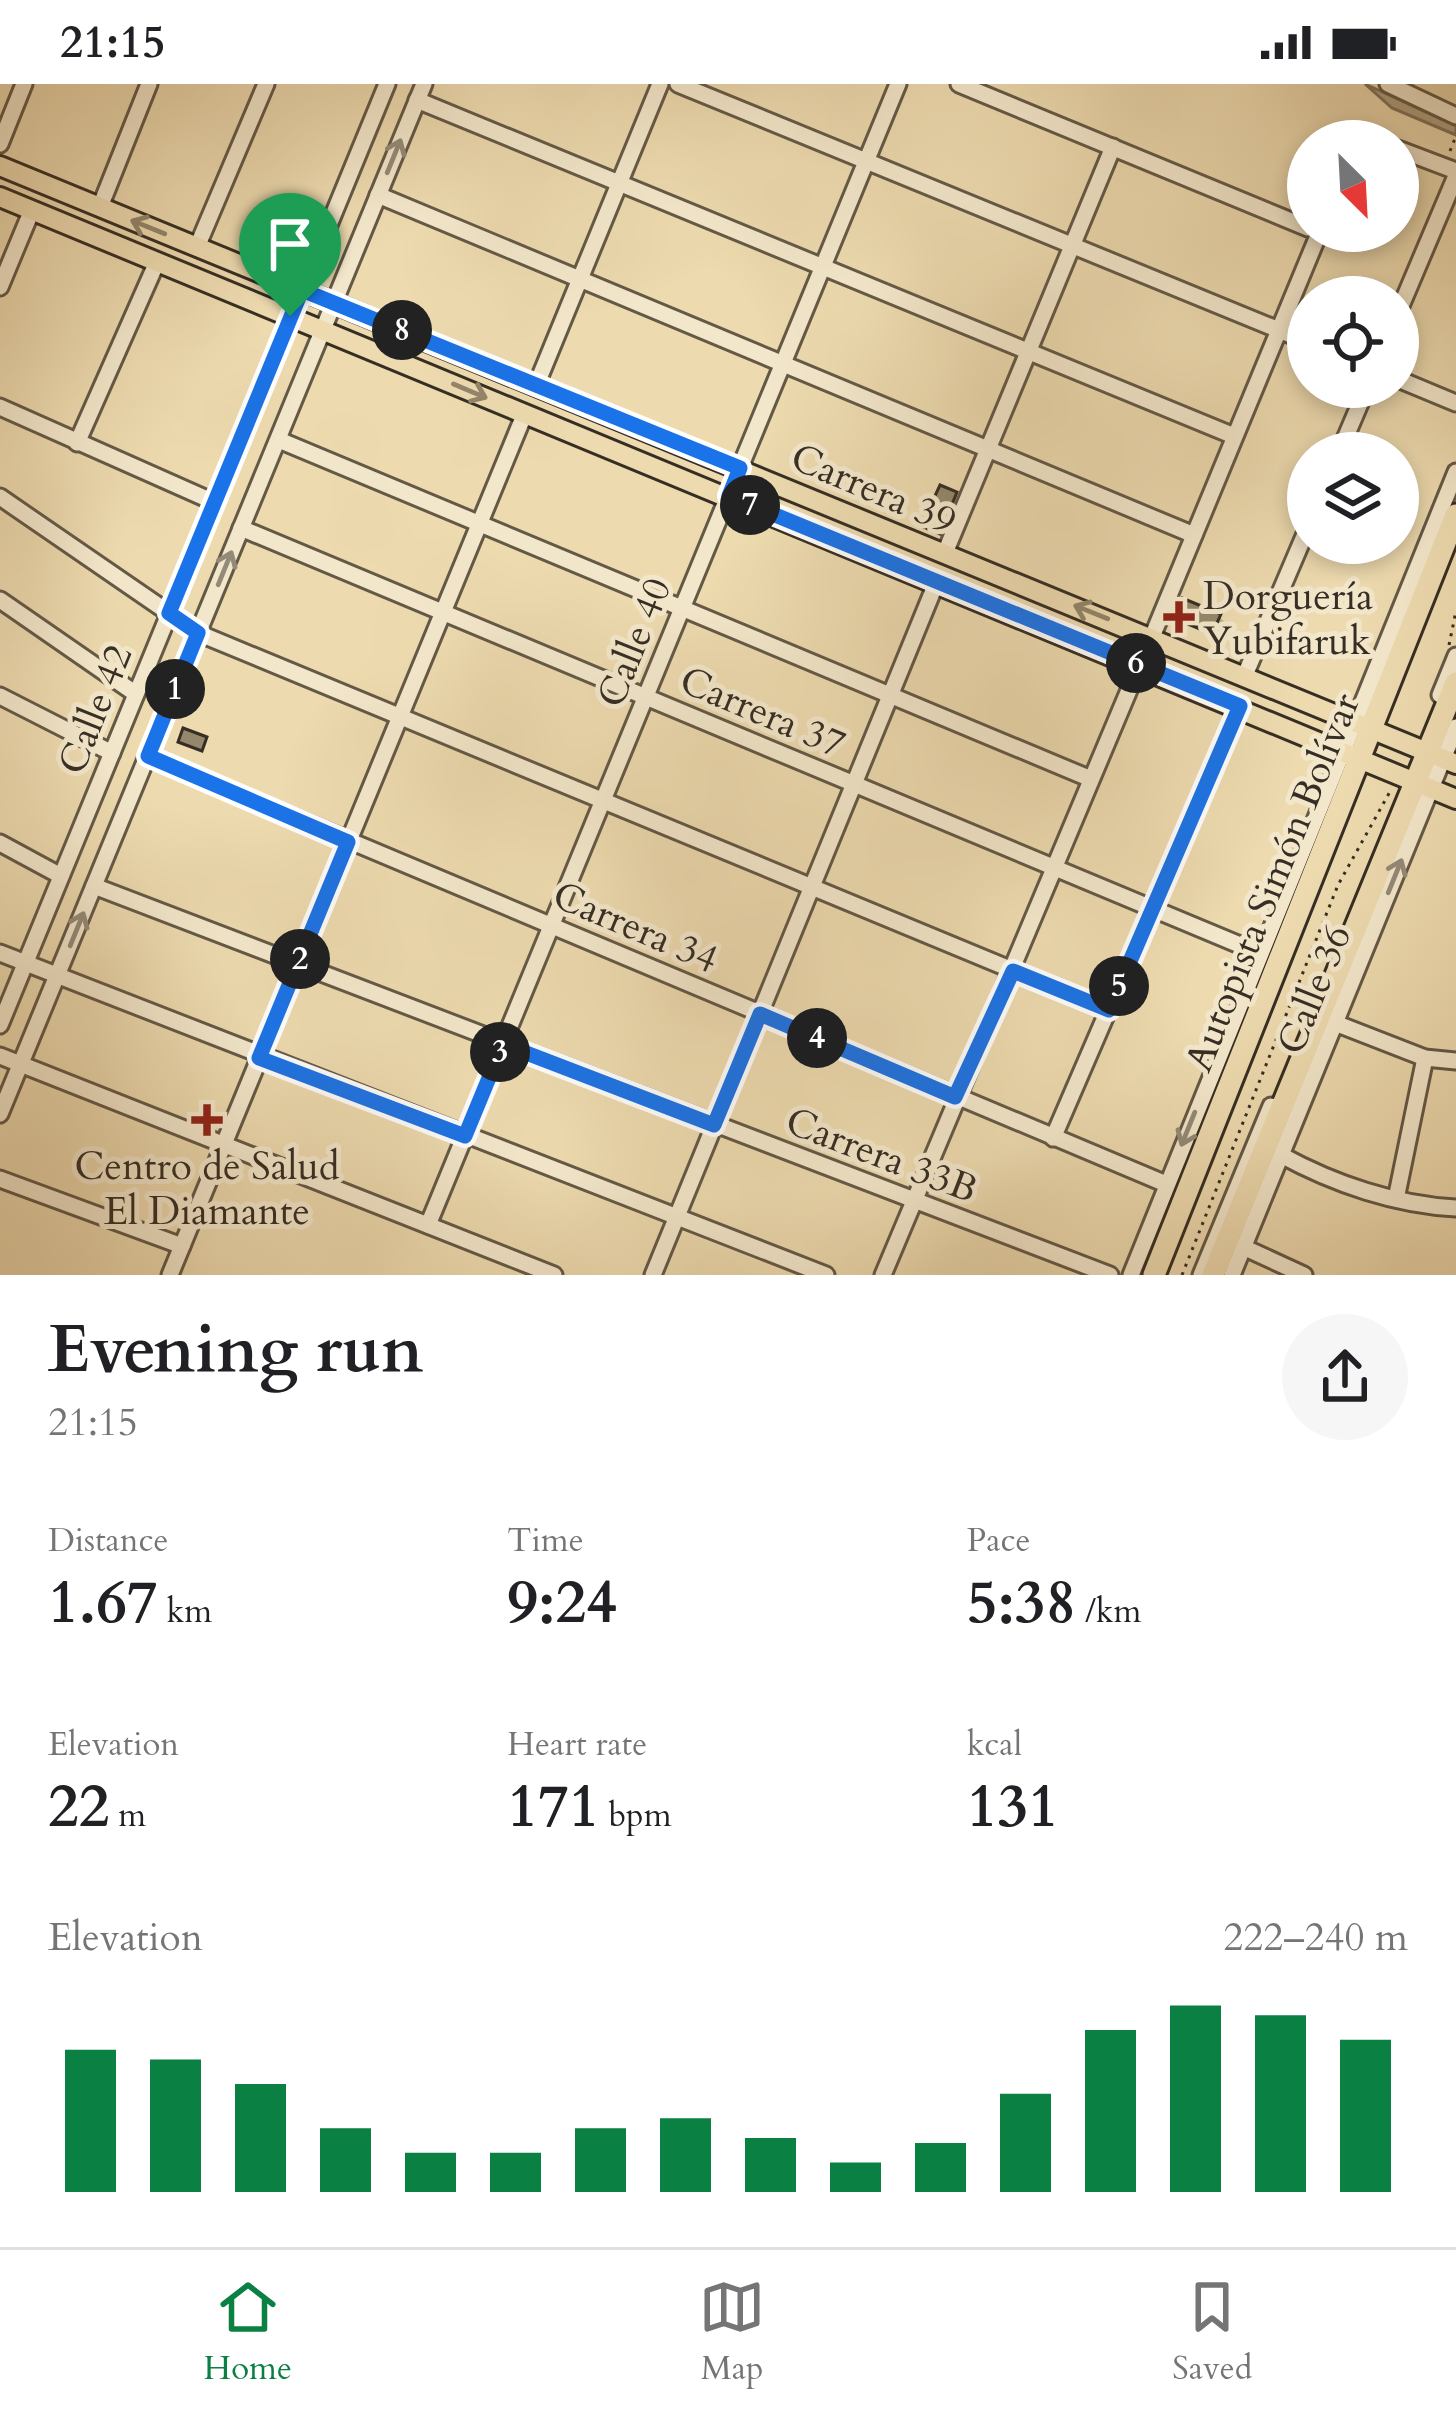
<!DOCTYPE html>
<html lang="en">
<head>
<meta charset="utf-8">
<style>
	body { margin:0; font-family:Cardo,serif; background:#f6f6f6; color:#202124; height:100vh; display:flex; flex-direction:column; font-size:45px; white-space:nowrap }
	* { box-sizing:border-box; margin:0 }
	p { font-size:39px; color:#757577 }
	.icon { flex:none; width:66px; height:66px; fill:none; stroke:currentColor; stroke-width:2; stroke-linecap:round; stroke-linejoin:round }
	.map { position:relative; height:1191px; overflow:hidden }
	.sheet { display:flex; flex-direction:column; background:#fff; flex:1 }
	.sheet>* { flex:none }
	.needle { width:78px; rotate:156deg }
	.tools { position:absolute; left:1287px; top:36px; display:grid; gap:24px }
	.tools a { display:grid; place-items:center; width:132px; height:132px; border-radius:50%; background:#fff; box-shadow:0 6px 18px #0003; font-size:60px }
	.pin { position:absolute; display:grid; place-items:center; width:102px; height:102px; color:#fff; margin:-123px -51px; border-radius:50% 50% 50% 0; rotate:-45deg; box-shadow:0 0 12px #0007 }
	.pin .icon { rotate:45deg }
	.km { position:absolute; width:60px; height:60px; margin:-30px; border-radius:50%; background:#222; color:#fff; font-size:33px; line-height:60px; text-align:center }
	.round { display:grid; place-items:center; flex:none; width:126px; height:126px; border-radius:63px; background:#f6f6f6 }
	.overview { display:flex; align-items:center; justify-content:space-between; height:204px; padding:0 48px }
	h1 { font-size:66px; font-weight:700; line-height:90px }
	.metrics { display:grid; grid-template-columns:repeat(3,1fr); gap:18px; height:204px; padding:12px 48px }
	.metrics div { display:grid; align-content:center }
	.metrics b { font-size:60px; font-weight:700 }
	.metrics small { font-size:33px; font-weight:400 }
	.metrics p { font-size:33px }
	.chart { height:336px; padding:24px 48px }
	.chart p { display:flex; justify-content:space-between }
	.chart svg { width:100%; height:216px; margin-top:12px; stroke:#0b8043; stroke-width:6 }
	.status { display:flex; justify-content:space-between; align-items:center; height:84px; padding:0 60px; background:#fff; direction:ltr }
	.status svg { height:33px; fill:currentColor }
	.dock { display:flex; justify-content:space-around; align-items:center; height:168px; border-top:3px solid #e0e0e0; background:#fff; font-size:33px; color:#757577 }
	.dock a { display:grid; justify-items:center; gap:6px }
	.dock .on { color:#0b8043 }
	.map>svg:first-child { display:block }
</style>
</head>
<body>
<div class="status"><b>21:15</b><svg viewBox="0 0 49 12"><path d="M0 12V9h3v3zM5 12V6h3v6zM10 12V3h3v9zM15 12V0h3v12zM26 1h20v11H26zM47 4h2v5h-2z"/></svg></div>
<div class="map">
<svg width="1456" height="1191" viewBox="0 0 1456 1191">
	<rect width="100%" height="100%" fill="#eddaaf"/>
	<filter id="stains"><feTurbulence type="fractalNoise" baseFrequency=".00167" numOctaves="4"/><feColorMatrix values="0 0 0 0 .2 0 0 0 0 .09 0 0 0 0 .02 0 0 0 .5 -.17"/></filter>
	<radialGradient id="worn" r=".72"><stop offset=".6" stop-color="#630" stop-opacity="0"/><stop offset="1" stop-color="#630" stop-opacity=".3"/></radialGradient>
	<path fill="#afa080" stroke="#7f725b" stroke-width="3" d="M1365,0L1456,42V51L1392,24Z"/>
	<g fill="#0003">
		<path d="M955,411L963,418L948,455L925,441Z"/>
		<path d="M1177,533H1219L1227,540L1220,556Z"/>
	</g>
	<g fill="#95876c" stroke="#362e24" stroke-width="3">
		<path d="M940,401L957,408L940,450L921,442Z"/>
		<path d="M1182,514L1221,530L1212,550L1173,534Z"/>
		<path d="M183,644L207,653L202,667L178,658Z"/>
	</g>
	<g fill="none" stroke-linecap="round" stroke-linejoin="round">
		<g stroke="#645947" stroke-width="21">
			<g id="minor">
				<path d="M678,0L1308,258"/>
				<path d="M959,0L1308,144"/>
				<path d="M1388,0L1456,32"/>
				<path d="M417,16L1234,352"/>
				<path d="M1357,57L1366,52L1379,57"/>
				<path d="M0,60L24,0"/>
				<path d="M1398,65L1456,87"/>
				<path d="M378,111L1194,451"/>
				<path d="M100,123L149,0"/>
				<path d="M197,163L266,0"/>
				<path d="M0,203L32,126"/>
				<path d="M1398,229L1456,92"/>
				<path d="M1398,295L1456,319"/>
				<path d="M536,302L660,0"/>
				<path d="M0,323L214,418"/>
				<path d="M279,356L1091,695"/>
				<path d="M77,359L157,178"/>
				<path d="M1339,369L1367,303"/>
				<path d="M0,413L198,549L1109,926"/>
				<path d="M241,444L1259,869"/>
				<path d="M945,469L1113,63"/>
				<path d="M0,516L136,610"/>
				<path d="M1152,553L1320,147"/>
				<path d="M1245,591L1308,443"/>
				<path d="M1440,611L1456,572"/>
				<path d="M0,612L112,669"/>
				<path d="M148,672L1166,1100"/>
				<path d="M0,759L61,792"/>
				<path d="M94,802L1110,1191"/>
				<path d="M0,869L826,1191"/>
				<path d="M1335,939L1425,974L1456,977"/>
				<path d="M0,941L387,0"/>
				<path d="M0,972L554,1191"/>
				<path d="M0,1030L424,0"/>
				<path d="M1053,1054L1240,621"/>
				<path d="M1281,1071C1334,1100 1396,1121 1456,1124"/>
				<path d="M0,1095L182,1162"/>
				<path d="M1396,1115L1425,974"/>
				<path d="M428,1141L898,0"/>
				<path d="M1243,1163L1304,1191"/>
				<path d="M170,1191L525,329"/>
				<path d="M653,1191L937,497"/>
				<path d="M883,1191L1140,580"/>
				<path d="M1131,1191L1456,388"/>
				<path d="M1201,1191L1271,1022"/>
				<path d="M1232,1191L1456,643"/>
			</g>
		</g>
		<g stroke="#362e24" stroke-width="24">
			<g id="major">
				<path d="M0,82L1456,680"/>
				<path d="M0,113L1456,715"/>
			</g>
		</g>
		<g stroke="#362e24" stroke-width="27">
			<g id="highway">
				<path d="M1154,1191L1456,431"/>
				<path d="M1213,1191L1456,599"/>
			</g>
		</g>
		<g stroke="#362e24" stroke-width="3" stroke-dasharray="3 6" stroke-linecap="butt">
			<path d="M1450,67L1456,52"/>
			<path d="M1449,561L1456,527"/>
			<path d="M1182,1191L1338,801L1392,704"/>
		</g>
		<use href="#minor" stroke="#f3e7cb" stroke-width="15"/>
		<use href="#major" stroke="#eddaaf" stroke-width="18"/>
		<use href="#highway" stroke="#eddaaf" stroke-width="21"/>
	</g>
	<defs><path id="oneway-shaft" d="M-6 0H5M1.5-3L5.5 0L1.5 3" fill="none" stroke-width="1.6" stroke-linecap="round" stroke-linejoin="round" transform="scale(3)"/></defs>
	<g stroke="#948a78">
		<use href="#oneway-shaft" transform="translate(394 72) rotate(-68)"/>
		<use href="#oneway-shaft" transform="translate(225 484) rotate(-68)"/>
		<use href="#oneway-shaft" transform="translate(1395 792) rotate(-68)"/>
		<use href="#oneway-shaft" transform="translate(77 845) rotate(-68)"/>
		<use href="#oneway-shaft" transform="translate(1188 1045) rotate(112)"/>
	</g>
	<g stroke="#92846a">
		<use href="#oneway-shaft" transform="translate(148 143) rotate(-158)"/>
		<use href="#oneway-shaft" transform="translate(470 307) rotate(23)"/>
		<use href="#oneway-shaft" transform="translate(1091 528) rotate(-158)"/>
	</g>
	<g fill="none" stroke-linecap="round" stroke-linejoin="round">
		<g stroke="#fff" stroke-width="24">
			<path id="route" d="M302,206L740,384L729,412L1240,622L1109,926L1013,887L955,1013L760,930L714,1041L503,960L465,1052L259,974L348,758L148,672L198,549L169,529Z"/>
		</g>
		<use href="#route" stroke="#1a73e8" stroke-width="15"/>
	</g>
	<g fill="#8f2418" stroke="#f3e7cb" stroke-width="4.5">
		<path d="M1173 515h12v12h12v12h-12v12h-12v-12h-12v-12h12z"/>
		<path d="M201 1018h12v12h12v12h-12v12h-12v-12h-12v-12h12z"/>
	</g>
	<g text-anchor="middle" stroke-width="10" stroke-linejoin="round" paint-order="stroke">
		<g font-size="39" fill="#362e24" stroke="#f3e7cb">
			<text transform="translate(874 404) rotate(23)" y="14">Carrera 39</text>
			<text transform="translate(633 558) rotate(-68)" y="14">Calle 40</text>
			<text transform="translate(94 625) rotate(-68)" y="14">Calle 42</text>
			<text transform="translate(763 627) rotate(23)" y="14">Carrera 37</text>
			<text transform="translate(1271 798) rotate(-68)" y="14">Autopista Simón Bolívar</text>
			<text transform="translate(636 842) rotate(23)" y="14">Carrera 34</text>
			<text transform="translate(1313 905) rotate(-68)" y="14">Calle 36</text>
			<text transform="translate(882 1070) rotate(21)" y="14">Carrera 33B</text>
		</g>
		<g font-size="39" fill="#362e24" stroke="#f3e7cb" text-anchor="start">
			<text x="1203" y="525">Dorguería<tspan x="1203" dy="45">Yubifaruk</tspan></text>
			<text x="207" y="1095" text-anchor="middle">Centro de Salud<tspan x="207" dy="45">El Diamante</tspan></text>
		</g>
	</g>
	<rect width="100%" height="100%" filter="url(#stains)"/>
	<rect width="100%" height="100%" fill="url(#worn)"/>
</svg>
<div class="tools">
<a><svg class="needle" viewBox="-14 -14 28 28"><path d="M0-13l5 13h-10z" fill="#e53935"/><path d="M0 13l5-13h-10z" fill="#757577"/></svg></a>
<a><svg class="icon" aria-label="locate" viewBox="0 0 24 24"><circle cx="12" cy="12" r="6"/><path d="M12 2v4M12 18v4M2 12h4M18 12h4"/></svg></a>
<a><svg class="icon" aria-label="layers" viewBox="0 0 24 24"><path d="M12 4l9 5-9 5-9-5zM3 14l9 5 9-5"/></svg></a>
</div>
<div class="pin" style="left:290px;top:232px;background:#1e9e55"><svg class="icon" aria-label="arrive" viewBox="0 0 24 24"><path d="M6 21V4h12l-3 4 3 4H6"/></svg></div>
<b class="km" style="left:175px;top:605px">1</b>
<b class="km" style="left:300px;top:875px">2</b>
<b class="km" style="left:500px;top:968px">3</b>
<b class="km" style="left:817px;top:954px">4</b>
<b class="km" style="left:1119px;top:902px">5</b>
<b class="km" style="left:1136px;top:579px">6</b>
<b class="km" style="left:750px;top:421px">7</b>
<b class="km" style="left:402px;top:246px">8</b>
</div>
<section class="sheet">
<div class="overview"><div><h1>Evening run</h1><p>21:15</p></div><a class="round"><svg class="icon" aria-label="share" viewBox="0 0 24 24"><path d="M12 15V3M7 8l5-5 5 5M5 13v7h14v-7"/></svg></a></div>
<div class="metrics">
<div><p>Distance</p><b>1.67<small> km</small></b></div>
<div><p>Time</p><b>9:24</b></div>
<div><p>Pace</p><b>5:38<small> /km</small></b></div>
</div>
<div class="metrics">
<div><p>Elevation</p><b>22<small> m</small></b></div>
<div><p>Heart rate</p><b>171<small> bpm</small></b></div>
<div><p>kcal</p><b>131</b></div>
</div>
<div class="chart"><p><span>Elevation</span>222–240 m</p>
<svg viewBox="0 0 160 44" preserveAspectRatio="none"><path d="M5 44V15M15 44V17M25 44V22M35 44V31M45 44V36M55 44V36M65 44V31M75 44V29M85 44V33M95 44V38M105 44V34M115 44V24M125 44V11M135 44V6M145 44V8M155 44V13"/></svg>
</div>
</section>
<nav class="dock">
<a class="on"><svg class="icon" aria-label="home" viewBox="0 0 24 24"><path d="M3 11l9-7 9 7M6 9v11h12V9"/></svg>Home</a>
<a><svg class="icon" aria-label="map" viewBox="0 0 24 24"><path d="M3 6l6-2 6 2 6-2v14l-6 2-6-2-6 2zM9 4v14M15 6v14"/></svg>Map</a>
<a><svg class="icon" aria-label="saved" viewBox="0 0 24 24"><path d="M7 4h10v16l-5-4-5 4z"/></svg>Saved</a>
</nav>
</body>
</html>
